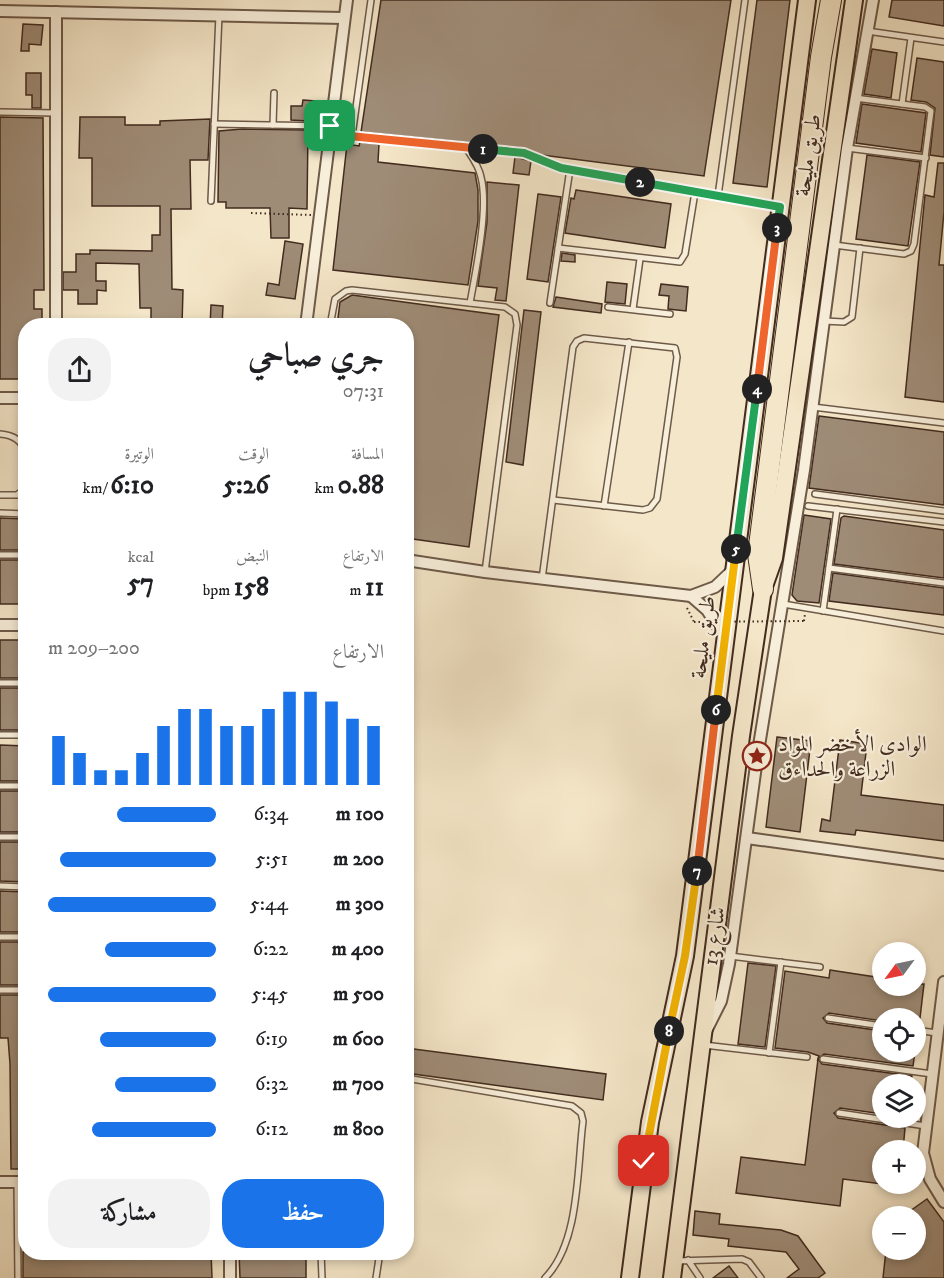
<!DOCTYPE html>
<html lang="ar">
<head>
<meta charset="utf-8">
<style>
	body { margin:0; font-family:"IM FELL DW Pica",Amiri,serif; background:#f2f2f2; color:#202124; direction:rtl; height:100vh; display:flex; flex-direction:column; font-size:22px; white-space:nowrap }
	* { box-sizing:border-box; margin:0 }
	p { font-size:20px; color:#757577 }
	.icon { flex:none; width:33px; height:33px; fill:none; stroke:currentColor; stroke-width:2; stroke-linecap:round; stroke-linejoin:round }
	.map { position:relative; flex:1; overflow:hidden; direction:ltr }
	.details { position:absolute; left:18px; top:318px; width:396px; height:942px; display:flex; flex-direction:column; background:#fff; border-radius:24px; box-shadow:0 3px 9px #0003; direction:rtl }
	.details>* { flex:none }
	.needle { width:39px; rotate:237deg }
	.tools { position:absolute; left:872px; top:942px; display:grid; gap:12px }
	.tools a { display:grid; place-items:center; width:54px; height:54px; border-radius:50%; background:#fff; box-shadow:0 3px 9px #0003; font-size:30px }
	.pin { position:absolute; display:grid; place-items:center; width:51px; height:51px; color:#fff; margin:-26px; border-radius:12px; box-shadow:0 3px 9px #0006 }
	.km { position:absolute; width:30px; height:30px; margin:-15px; border-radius:50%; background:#222; color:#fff; font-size:16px; line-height:30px; text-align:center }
	.round { display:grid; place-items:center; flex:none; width:63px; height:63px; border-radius:24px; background:#f2f2f2 }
	.overview { display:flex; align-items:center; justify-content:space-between; height:102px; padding:0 30px }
	h1 { font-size:33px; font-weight:700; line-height:45px }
	.stats { display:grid; grid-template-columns:repeat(3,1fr); gap:9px; height:102px; padding:6px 30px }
	.stats div { display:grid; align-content:center }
	.stats b { font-size:26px; font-weight:700 }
	.stats small { font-size:16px; font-weight:400 }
	.stats p { font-size:16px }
	.chart { height:168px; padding:12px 30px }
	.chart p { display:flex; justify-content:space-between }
	.chart svg { width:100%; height:108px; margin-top:6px; stroke:#1a73e8; stroke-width:6 }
	.cta { display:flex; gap:12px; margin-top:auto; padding:12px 30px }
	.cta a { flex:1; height:69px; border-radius:24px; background:#1a73e8; color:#fff; font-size:24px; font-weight:700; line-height:69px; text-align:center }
	.cta a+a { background:#f2f2f2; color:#202124 }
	ul { padding:0 30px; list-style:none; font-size:20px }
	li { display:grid; grid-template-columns:96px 72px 1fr; align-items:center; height:45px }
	li i { height:15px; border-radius:8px; background:#1a73e8 }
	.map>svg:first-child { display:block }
</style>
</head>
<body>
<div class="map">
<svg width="944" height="1278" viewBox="0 0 944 1278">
	<rect width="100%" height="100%" fill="#f4e6c8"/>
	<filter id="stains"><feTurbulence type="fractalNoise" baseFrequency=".00333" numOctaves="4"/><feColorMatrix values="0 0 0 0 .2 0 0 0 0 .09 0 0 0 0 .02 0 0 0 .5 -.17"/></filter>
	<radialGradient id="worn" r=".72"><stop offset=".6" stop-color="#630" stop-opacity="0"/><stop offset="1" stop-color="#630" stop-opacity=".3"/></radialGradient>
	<g fill="#9f8c77" stroke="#422b1f" stroke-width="1.5">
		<path d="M381,0H731L704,176L542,155L524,148L361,132Z"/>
		<path d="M757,0H790L767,187L733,183Z"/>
		<path d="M892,0H944V26L889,17Z"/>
		<path d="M23,24L43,25L41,45L29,44V51H21Z"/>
		<path d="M872,49L897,53L891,98L864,94Z"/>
		<path d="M917,58L944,62V157L930,155L935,108L926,102L911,100Z"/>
		<path d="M26,73H41V108H32V95H26Z"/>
		<path d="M303,100L315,101L314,116H308V121L291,120V106H302Z"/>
		<path d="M862,104L926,113L921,152L856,143Z"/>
		<path d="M0,117L43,118L44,290H34V309H42V326H26V379H0Z"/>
		<path d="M80,117H125V125H160V121L210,119L208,160H190L191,209H171L172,289L183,290L182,326H151V308H140L139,264L96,263V281H106V291L97,290V304H78V290H63V272H76V254H90V250L152,251V235H160V206H92V158H79Z"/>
		<path d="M242,129L308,130L307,209L289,208V238H271L270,208H226V202H218L219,131Z"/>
		<path d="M360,142L379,144L378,162L475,173L478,190V221L468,285L333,270L347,144L359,146Z"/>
		<path d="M867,155L920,162L908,246L856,239Z"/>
		<path d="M515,157L531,161L529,175L513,173Z"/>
		<path d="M938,163H944V212L939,265H944V402L905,397L925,195L934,197Z"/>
		<path d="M487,182L519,185L506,301L495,300L497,288L478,286L487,222Z"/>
		<path d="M576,190L671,204L665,248L565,233L571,198L574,199Z"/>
		<path d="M538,194L561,197L548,282L527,279Z"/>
		<path d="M285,241L303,244L295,299L266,295L268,283L279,285Z"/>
		<path d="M562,253L575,255V262L561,261Z"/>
		<path d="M607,282L627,284L625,304L605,302Z"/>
		<path d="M661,284L688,287L686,311L668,309L669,296L659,295Z"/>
		<path d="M352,295L499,315L469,547L406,538V326H337L340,302Z"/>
		<path d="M556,297L602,304L601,313L553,307Z"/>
		<path d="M211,305L223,306L222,326H210Z"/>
		<path d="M524,310L541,312L523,465L506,462Z"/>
		<path d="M819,416L944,432V505L809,488Z"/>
		<path d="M804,515L831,519L819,603L797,601L792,595Z"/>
		<path d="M844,516L944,530V578L834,564L841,518Z"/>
		<path d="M0,518L26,519V550H0Z"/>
		<rect x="0" y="560" width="26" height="44"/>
		<path d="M833,573L944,588V615L829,601Z"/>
		<rect x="0" y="640" width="26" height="38"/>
		<rect x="0" y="688" width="26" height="42"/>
		<path d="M777,737L811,741L800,832L766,827Z"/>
		<path d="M840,740L867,744L861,795L944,805V841L856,830L855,835L820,831L822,819L830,821Z"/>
		<path d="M0,745L26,746V781H0Z"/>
		<rect x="0" y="791" width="26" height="41"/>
		<path d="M0,842H26V882L0,881Z"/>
		<path d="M0,891L26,892V932H0Z"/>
		<rect x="0" y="942" width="26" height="43"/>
		<path d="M748,963L776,966L765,1047L738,1044Z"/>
		<path d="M830,970L882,978V986L924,984L920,1018L882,1017V1021L829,1013L823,1018L827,1023L882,1031V1052H915L913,1066L824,1054L818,1059L819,1056L808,1052L775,1048L785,971L829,978Z"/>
		<path d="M0,995H26V1169H11L10,1064L8,1038H0Z"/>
		<path d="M406,1048L606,1074L603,1100L406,1073Z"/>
		<path d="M818,1059L822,1064L912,1076L910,1084H882V1114L840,1108L834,1113L838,1118L905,1128L903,1150H882V1184L843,1179L840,1206L736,1193L741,1157L805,1165Z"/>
		<path d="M927,1199L944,1222V1278H883L886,1250H915V1216H903Z"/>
		<path d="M695,1211L720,1214L719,1224L781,1230L798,1236L825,1273L818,1278H787L799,1269L786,1252L728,1246L729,1239L693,1235Z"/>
		<path d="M23,1252H211L212,1278H23Z"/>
		<path d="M239,1252H306V1278H240Z"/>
		<path d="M729,1266L738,1278H713Z"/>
	</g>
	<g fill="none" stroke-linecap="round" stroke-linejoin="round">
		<g stroke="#6e5a49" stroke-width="8">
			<g id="lane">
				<path d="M867,31L944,42"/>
				<path d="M902,104L911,38"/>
				<path d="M0,112L55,113"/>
				<path d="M214,124L330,126"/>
				<path d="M273,125L274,93"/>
				<path d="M330,134L524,153L561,168L778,207"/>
				<path d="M352,136L371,0"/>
				<path d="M466,148C472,157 479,166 481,177C489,208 476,270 470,303"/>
				<path d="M847,148L926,158"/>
				<path d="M718,196L745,0"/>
				<path d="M211,201L219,15"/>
				<path d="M834,245L904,254L911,251L914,244L931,111L925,107L855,98"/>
				<path d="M558,248L680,262L685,254L695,192"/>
				<path d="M550,303L570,169"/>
				<path d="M608,307L670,314"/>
				<path d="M633,309L640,259"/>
				<path d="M824,321L844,322L852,317L860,248"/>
				<path d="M330,326L335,299L346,291L352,290L505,307L515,314L517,325L485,572"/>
				<path d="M813,407L944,423"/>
				<path d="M0,434C31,436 30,465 23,490L17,495H0"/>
				<path d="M815,494L944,511"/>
				<path d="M604,506L629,342"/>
				<path d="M808,506L944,522"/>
				<path d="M0,513L26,514"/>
				<path d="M0,555H26"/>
				<path d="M829,568L944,583"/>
				<path d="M542,579L573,347L577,341L584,338L675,348L677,357L657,499L650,508L643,510L553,500"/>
				<path d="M783,604L944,631"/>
				<path d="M823,611L837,509"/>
				<path d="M0,683H26"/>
				<path d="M0,735H26"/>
				<path d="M0,786H26"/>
				<path d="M0,837H26"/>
				<path d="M0,886L26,887"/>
				<path d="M0,937H26"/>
				<path d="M730,956L820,967"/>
				<path d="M0,990H26"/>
				<path d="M828,1018L882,1026"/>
				<path d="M915,1030L937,1033"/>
				<path d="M704,1045L807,1057"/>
				<path d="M769,1053L781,962"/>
				<path d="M823,1059L932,1074"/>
				<path d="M406,1078L572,1106L581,1113L583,1121C577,1168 580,1243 545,1278"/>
				<path d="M839,1113L926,1126"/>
				<path d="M17,1182L18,1278"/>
				<path d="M321,1252L322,1278"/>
				<path d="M688,1260L700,1278"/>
				<path d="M676,1261L742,1259L749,1262L761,1278"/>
				<path d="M376,1278L380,1252"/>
			</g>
		</g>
		<g stroke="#6e5a49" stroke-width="14">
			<g id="street">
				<path d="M0,11L344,18"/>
				<path d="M56,326V12"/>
				<path d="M306,326L347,0"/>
				<path d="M0,398H26"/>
				<path d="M406,560L485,572L691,596L715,587L733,570"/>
				<path d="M691,596L707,610L724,636"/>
				<path d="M0,625H26"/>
				<path d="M747,838L944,865"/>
				<path d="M944,982L923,1153L930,1179L944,1202"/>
				<path d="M705,1033L721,1001L729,964L757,758L804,470L847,148L873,0"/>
				<path d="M0,1182H26"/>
				<path d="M230,1252V1278"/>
			</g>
		</g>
		<g stroke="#422b1f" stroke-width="20">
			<g id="primary">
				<path d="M630,1278L650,1122L685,956L807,0"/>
				<path d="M672,1278L741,736L763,589L774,558L854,0"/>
			</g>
		</g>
		<g stroke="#422b1f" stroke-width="22">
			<path id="highway" d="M763,589L758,554L821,57L831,0"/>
		</g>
		<g stroke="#422b1f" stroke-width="2" stroke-dasharray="1.5 3" stroke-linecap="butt">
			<path d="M251,213L311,215"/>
			<path d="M687,608L694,622"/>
			<path d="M804,621L805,614"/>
		</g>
		<use href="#lane" stroke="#f8efdb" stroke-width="5"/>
		<use href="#street" stroke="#f8efdb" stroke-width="10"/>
		<use href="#primary" stroke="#f4e6c8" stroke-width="16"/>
		<use href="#highway" stroke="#f4e6c8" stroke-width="20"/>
		<path stroke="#422b1f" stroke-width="2" stroke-dasharray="1.5 3" stroke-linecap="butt" d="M694,622L804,621"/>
	</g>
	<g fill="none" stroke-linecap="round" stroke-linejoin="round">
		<g stroke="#fff" stroke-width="12">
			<path id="split-1" d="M330,126L329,134L483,149"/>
		</g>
		<g stroke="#fff" stroke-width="12">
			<path id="split-2" d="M483,149L524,153L561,168L640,182"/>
		</g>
		<g stroke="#fff" stroke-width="12">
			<path id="split-3" d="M640,182L780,207L777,228"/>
		</g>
		<g stroke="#fff" stroke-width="12">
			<path id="split-4" d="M757,389L777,228"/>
		</g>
		<g stroke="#fff" stroke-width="12">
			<path id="split-5" d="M736,549L757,389"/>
		</g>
		<g stroke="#fff" stroke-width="12">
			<path id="split-6" d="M716,710L736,549"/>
		</g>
		<g stroke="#fff" stroke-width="12">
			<path id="split-7" d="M697,871L716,710"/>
		</g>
		<g stroke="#fff" stroke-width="12">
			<path id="split-8" d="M669,1031L685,956L697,871"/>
		</g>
		<g stroke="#fff" stroke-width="12">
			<path id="split-9" d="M644,1161L669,1031"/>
		</g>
		<use href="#split-1" stroke="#f0652b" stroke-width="8"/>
		<use href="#split-2" stroke="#22a559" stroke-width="8"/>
		<use href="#split-3" stroke="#22a559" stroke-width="8"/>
		<use href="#split-4" stroke="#f0652b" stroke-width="8"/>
		<use href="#split-5" stroke="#22a559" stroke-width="8"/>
		<use href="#split-6" stroke="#f5b400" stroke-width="8"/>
		<use href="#split-7" stroke="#f0652b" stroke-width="8"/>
		<use href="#split-8" stroke="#f5b400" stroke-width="8"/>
		<use href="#split-9" stroke="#f5b400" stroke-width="8"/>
	</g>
	<defs>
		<g id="sight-ring" transform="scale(1.5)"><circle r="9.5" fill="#f8efdb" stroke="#8f2418" stroke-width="1.5"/><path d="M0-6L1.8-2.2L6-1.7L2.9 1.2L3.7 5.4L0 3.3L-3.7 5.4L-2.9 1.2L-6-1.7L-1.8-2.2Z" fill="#8f2418"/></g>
	</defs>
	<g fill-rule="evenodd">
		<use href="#sight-ring" x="757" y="756"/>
	</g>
	<g text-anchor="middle" stroke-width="4.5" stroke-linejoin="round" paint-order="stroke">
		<g font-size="22" fill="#422b1f" stroke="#f8efdb">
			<text transform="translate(807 155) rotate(-82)" y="8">طريق مليحة</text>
			<text transform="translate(702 637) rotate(-83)" y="8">طريق مليحة</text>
			<text transform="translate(713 936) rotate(-82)" y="8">شارع 13</text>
		</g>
		<g font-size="22" fill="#422b1f" stroke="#f8efdb" text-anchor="start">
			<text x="778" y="751">الوادى الأخضر المواد<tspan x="778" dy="25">الزراعة والحداءق</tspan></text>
		</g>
	</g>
	<rect width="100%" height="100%" filter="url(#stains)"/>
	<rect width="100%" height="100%" fill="url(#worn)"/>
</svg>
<div class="tools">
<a><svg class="needle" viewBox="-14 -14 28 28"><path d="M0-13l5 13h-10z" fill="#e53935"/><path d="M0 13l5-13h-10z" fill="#757577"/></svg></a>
<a><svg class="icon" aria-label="locate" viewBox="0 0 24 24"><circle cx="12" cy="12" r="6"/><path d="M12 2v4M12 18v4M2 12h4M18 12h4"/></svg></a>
<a><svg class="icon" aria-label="layers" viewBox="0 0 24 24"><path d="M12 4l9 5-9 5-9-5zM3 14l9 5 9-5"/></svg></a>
<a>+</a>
<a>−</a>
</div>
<div class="pin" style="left:330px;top:126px;background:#1e9e55"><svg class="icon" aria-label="arrive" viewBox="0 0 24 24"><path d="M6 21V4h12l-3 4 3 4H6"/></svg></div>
<div class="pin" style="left:644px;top:1161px;background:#d93025"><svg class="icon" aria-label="check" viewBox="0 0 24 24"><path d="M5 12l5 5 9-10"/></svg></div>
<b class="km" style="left:483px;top:149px">1</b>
<b class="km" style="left:640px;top:182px">2</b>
<b class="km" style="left:777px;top:228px">3</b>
<b class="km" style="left:757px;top:389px">4</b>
<b class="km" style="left:736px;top:549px">5</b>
<b class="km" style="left:716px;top:710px">6</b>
<b class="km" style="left:697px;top:871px">7</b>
<b class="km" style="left:669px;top:1031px">8</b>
<section class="details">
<div class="overview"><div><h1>جري صباحي</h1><p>07:31</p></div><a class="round"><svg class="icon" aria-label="share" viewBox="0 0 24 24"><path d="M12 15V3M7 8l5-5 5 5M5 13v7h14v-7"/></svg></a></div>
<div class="stats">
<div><p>المسافة</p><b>0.88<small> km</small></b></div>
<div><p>الوقت</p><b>5:26</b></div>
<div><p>الوتيرة</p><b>6:10<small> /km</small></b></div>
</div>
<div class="stats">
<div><p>الارتفاع</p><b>11<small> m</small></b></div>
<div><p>النبض</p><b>158<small> bpm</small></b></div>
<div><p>kcal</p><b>57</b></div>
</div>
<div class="chart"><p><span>الارتفاع</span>200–209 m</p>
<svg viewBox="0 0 160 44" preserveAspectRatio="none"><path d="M5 44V24M15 44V31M25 44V38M35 44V38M45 44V31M55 44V20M65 44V13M75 44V13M85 44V20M95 44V20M105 44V13M115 44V6M125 44V6M135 44V10M145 44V17M155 44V20"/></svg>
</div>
<ul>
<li><b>100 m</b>6:34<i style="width:59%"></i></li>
<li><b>200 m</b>5:51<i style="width:93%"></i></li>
<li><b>300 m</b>5:44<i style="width:100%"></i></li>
<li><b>400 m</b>6:22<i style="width:66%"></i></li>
<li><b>500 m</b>5:45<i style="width:100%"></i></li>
<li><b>600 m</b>6:19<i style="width:69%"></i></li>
<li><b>700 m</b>6:32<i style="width:60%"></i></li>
<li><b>800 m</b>6:12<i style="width:74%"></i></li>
</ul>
<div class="cta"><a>حفظ</a><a>مشاركة</a></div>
</section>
</div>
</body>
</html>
